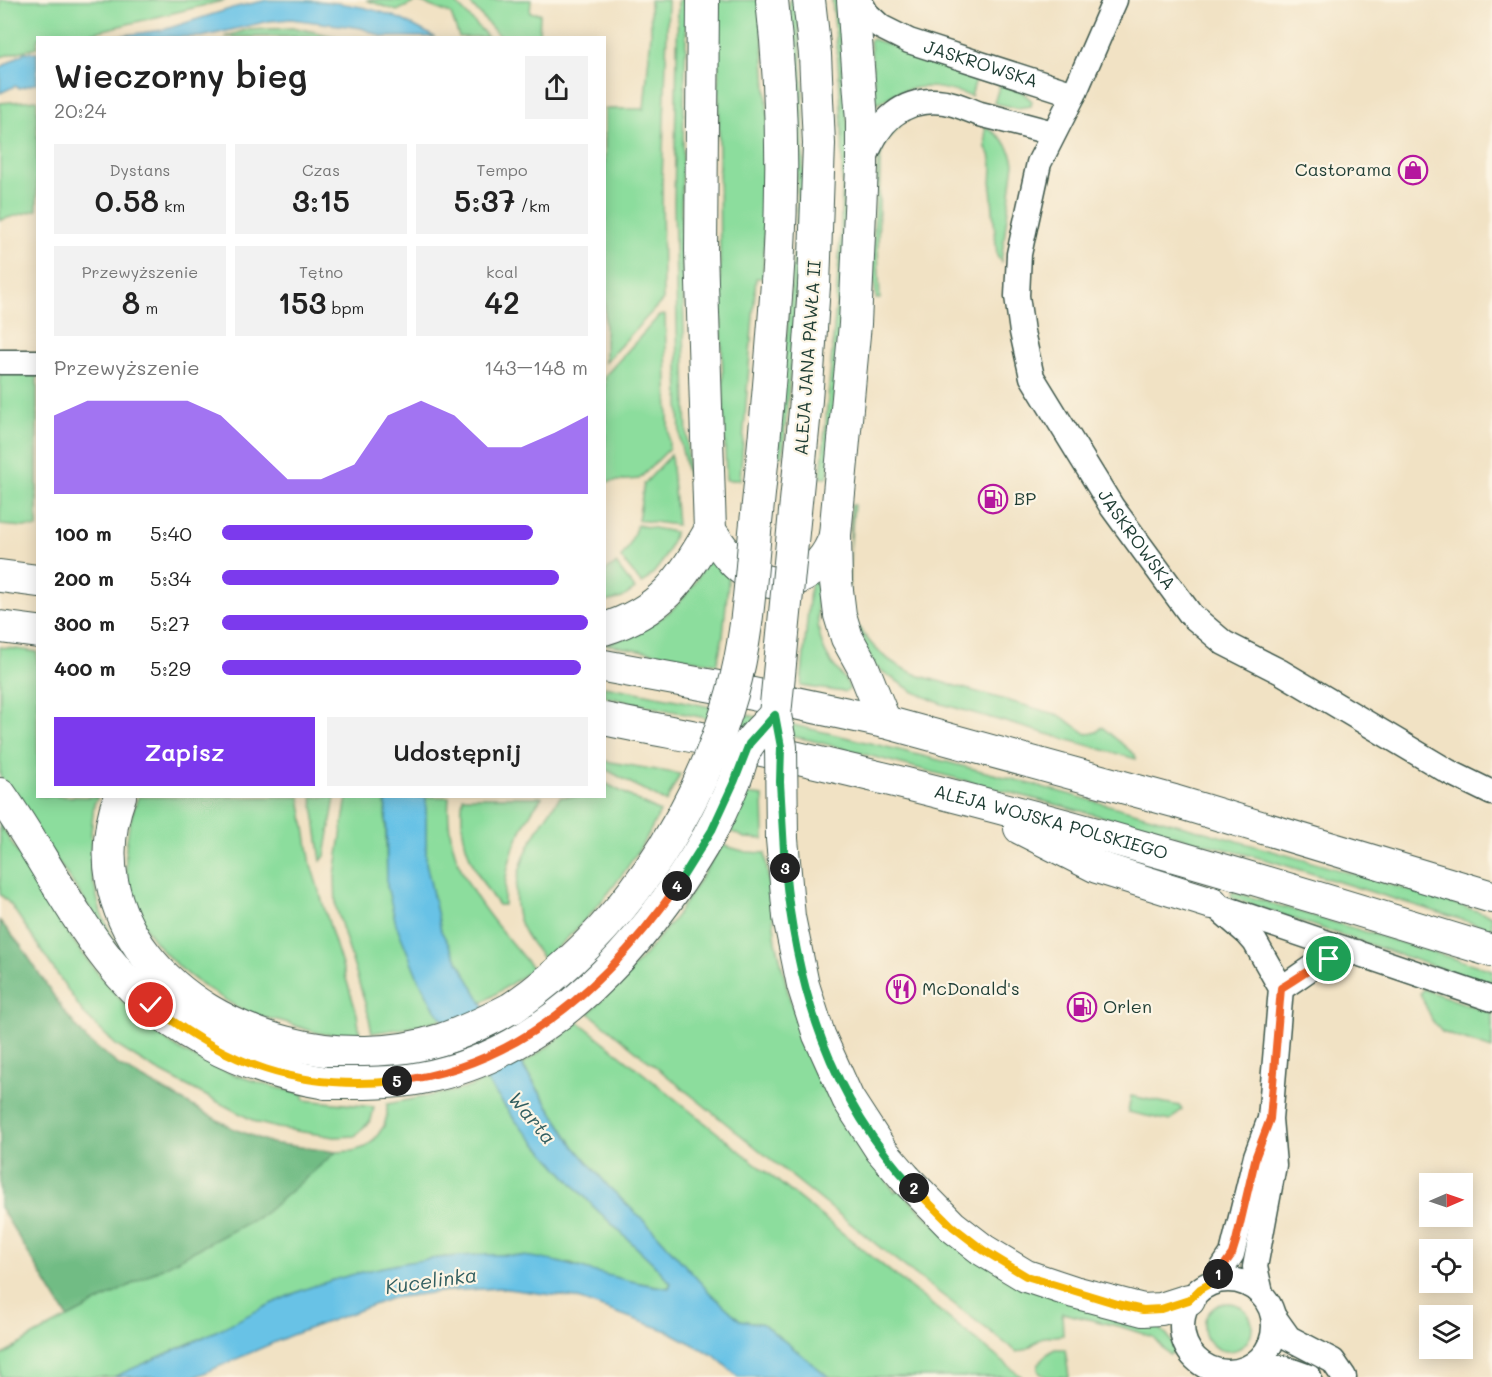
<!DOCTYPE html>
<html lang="pl">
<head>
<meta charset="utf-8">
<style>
	body { margin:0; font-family:Mali,sans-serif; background:#f2f2f2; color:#222; height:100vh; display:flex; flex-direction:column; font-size:22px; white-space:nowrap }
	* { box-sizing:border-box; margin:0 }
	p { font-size:20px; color:#767676 }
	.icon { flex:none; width:33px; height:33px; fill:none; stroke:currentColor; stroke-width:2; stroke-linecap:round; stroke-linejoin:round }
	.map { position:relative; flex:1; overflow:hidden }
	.drawer { position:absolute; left:36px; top:36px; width:570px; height:762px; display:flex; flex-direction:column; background:#fff; border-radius:0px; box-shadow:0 3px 15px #0003 }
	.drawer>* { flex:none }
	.needle { width:39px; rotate:88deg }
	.buttons { position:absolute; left:1419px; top:1173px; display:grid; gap:12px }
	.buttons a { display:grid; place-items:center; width:54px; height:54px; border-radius:0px; background:#fff; box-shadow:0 3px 15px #0003; font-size:30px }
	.pin { position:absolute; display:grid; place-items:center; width:51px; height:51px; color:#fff; margin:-26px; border:3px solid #fff; border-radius:50%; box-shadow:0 2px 6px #0007 }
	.km { position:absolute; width:30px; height:30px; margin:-15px; border-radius:50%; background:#222; color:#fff; font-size:16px; line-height:30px; text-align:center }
	.round { display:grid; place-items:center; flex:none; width:63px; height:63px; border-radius:0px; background:#f2f2f2 }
	.headline { display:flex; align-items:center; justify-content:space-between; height:102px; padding:0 18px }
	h1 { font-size:33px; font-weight:600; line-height:45px }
	.figures { display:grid; grid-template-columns:repeat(3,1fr); gap:9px; height:102px; padding:6px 18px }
	.figures div { display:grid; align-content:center; border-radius:0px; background:#f2f2f2; text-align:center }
	.figures b { font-size:30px; font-weight:600 }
	.figures small { font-size:16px; font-weight:400 }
	.figures p { font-size:16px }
	.chart { height:168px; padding:12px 18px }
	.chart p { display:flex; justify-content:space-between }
	.chart svg { width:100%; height:108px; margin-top:6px; fill:#7c3aed; opacity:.7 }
	.primary-button { display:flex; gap:12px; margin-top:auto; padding:12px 18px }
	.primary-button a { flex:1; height:69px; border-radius:0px; background:#7c3aed; color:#fff; font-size:24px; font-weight:600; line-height:69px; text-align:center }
	.primary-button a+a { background:#f2f2f2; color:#222 }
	ul { padding:0 18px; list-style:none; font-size:20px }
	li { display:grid; grid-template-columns:96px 72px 1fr; align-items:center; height:45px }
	li i { height:15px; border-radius:8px; background:#7c3aed }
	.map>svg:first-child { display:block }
</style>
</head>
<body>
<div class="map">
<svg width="1492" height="1377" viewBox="0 0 1492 1377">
	<rect width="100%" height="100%" fill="#fcf5e5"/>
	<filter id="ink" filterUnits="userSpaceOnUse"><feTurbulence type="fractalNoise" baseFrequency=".0167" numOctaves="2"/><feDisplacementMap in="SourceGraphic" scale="12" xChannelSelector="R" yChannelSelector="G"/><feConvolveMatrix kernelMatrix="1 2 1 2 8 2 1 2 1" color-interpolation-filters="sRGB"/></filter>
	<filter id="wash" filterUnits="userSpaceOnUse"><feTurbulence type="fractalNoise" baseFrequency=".008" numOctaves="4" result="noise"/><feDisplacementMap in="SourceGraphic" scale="24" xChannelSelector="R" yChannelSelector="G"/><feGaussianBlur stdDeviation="1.35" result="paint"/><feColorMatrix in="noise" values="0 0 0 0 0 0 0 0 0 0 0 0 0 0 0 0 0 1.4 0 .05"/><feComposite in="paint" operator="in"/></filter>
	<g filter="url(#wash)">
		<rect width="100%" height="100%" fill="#f1e2c4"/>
		<g fill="#8cdd9d" stroke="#568d68" stroke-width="1.5">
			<path d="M0,0H226L75,37L38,38L37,47L0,57Z"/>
			<path d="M366,0H453L488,37H459L451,14L417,1L397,11Z"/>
			<path d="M467,0H531L530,13H540L539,37H500Z"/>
			<path d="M650,0H668L662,182L663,300L605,362V109H644L651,34Z"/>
			<path d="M678,0H687L681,219L688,479L680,440L674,204Z"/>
			<path d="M718,0H760L768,117L763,278H756L740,480H726L720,282Z"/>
			<path d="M789,0H796C815,151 795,305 783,456H776L797,213L796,99Z"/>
			<path d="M832,0H838L849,142L847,259L828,477H821C829,380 840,283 842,186C844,124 839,62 832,0Z"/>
			<path d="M296,28L338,37H225L246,30Z"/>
			<path d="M872,39L978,73L971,96C945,88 923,82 897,93C890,96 884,101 876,104L870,41Z"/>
			<path d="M1000,84L1021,91L1032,101L1031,106L1017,108L994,103Z"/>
			<path d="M37,100V210L0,220V103Z"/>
			<path d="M936,111L962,118V121L936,114L920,115L903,121L883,147L880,161L878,249L880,299H876L872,265L878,151L900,119Z"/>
			<path d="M985,127C1001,135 1011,146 1014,163L1001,262L997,256L991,187L992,165L990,154L986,148Z"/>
			<path d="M665,315L669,449L639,479L605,482V376L659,316Z"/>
			<path d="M0,371H37V528L0,525Z"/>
			<path d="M671,455L677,525L638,520L644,484Z"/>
			<path d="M851,505H854C852,532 844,593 852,616C855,623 861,630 865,636C880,656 897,667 920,676L1059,715L1087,734L1097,732L1102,727L1135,755L1136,759L942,704L912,691L874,666L848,617Z"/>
			<path d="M637,525L675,532C668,554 660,569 642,584L621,558L629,546Z"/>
			<path d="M708,557L729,573L723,636L717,664L605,644C655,628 687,607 708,557Z"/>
			<path d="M616,564L635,589L622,598L605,602V571Z"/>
			<path d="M811,578L817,580C818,608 814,635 829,659C835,669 844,676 849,686V690L844,692L801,686Z"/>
			<path d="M0,647L37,652L38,796L98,797L94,804L91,833V872L101,913L124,959L0,776Z"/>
			<path d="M604,686C889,738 1166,821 1444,900L1492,916V929L1271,861L810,740L605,697Z"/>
			<path d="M604,761H605L680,774L666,802L605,769Z"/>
			<path d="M605,783L660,812C633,867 591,920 544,959C534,947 524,935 519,920C505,877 536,829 560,797L604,796Z"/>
			<path d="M746,794L763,796L764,839L745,838L730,831Z"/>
			<path d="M138,797H300L311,865L357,1014L360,1035C349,1034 336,1035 324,1034C310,1032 298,1026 285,1022C276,1019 267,1019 258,1016C241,1011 225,1000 210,990C138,944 106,880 138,797Z"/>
			<path d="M312,797H335L325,856L321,861Z"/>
			<path d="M348,797H385L387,886L396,923L418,978L443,1019L407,1028L372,1033L368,1013L336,907L335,875L346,803Z"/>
			<path d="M426,797H449C443,871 489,915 533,969L482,1003L441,931L426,863Z"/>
			<path d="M463,797H542C517,829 504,864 504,905H498C473,871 457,840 463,797Z"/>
			<path d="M0,823C45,899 105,1006 184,1052C221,1073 263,1085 304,1094V1100L374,1107L371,1120L355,1136L335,1137L278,1128L258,1123L151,1067L117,1046L84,1014L11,905L0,894Z"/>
			<path d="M722,845L746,852L765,853L776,941L789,996L810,1057L838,1112L895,1192L898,1189L936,1225L1153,1321L1168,1336L1176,1351L1169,1355L1153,1337L1122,1327L1062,1313L1063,1335L1044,1337L1026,1349L1017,1352L887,1253L589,1013L644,956L677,915Z"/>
			<path d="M1234,892L1492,970V986L1232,898L1231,893Z"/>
			<path d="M1423,989L1492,1013V1049L1442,1032L1432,1020L1420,993Z"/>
			<path d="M579,1022L1022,1377H829L763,1324L740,1320L710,1293L651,1228L609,1187L574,1146L522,1064L546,1048Z"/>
			<path d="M487,1080L514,1119L594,1207L653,1263L671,1283L668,1288L608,1277L571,1264L505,1255L445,1257L389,1267L217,1331L114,1377H0V1357L33,1336L264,1214L336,1152L353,1151L366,1147L374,1140L384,1126L387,1115V1104L464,1089Z"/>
			<path d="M1131,1096L1180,1106L1182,1109L1170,1121L1128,1112Z"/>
			<circle cx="1228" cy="1327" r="24"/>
			<path d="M1055,1349H1065L1069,1377C1062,1377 1054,1377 1048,1377C1027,1372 1044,1354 1055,1349Z"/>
		</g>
		<path fill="#71bc84" stroke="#487c5c" stroke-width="1.5" d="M0,921L21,946L63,1010L87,1040L120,1066L234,1129L271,1143L336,1152L264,1214L68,1318L0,1207Z"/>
		<g fill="#68c2e6" stroke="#44808d" stroke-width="1.5">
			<path d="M268,0C310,0 353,1 393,16C408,22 421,30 435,37H383L361,28L291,19L269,21L202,37H111L163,30L236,7Z"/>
			<path d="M25,52L37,53V83L20,88L15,86L0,93V68Z"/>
			<path d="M386,796L426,797V863L441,931L482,1003L574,1146L609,1187L651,1228L710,1293L740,1320L763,1324L829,1377H738L715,1356L668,1331L575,1298L500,1288L447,1291L392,1298L289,1336L195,1377H114C149,1361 184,1347 218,1330C250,1315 282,1296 317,1285C376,1266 442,1253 505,1255C561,1256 613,1282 669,1288L671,1283L653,1263L594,1207L514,1119L433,1006L418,978L396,924L387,886Z"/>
		</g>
	</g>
	<g filter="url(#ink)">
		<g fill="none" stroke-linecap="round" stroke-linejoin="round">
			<g stroke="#3e564a" stroke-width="27">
				<g id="minor">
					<path id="s1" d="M859,0L867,14L881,27L909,41L1074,94"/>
					<path id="s2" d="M1115,0L1074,94L1039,163L1019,254L1017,296L1022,332L1032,377L1112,507L1191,615L1224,643L1281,672L1449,772L1492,793"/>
					<path d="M865,158C878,122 902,96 945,102C957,104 969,110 980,114C1005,120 1029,127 1053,133"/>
					<path d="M0,362H38"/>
					<path d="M1212,903L1248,934L1255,942L1281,988L1270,1119L1274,1165L1255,1267L1261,1293"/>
					<path d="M1225,908L1492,999"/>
					<path d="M1281,988C1297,979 1311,966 1327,959C1336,956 1346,955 1356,952"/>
					<circle cx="1228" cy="1326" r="46"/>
					<path d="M1213,1282L1232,1254L1256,1156L1268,1124"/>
					<path d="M1274,1317L1289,1338L1333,1361L1344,1377"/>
					<path d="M1248,1368H1284L1309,1377"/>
				</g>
			</g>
			<g stroke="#3e564a" stroke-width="34">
				<g id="major">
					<path d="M703,0L701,251L710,531"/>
					<path d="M772,0C783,96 784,186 777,283"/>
					<path d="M809,0L815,54L819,144L814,286"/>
					<path d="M853,0L862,121V166L855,324L835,535L836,582L840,615L847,638L862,665L885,722"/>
					<path d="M710,531C720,544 730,561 743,570C780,598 822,576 835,536"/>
					<path d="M0,576L38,581"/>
					<path d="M0,627L38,632"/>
					<path d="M604,629C662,611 681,580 710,531"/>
					<path d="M604,666L729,689L885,722L1174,801L1492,897"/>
					<path id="s3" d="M604,719C668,732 732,743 794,757C1029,811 1262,880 1492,951"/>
					<path d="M0,794C38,848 68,909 109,961C163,1030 241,1069 326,1083"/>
					<path d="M120,796C110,823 107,853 112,881C133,993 261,1055 366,1052C424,1051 462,1034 512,1008"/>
					<path d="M1020,828L1097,867L1212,903"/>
					<path d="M906,1179L952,1226L983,1250L1026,1276L1074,1292L1143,1310L1161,1309L1189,1300"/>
				</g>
			</g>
			<use href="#minor" stroke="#fff" stroke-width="24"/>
			<use href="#major" stroke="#fff" stroke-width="32"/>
			<g stroke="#3e564a" stroke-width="34" stroke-linecap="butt">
				<g id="major-bridge">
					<path d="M814,286L806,400L775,715L781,747L782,839L789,917L803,985L819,1035L848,1099L881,1150L906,1179"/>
					<path d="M512,1008C620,933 696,820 732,694C747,642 750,586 755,532C764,449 771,366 777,283"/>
					<path d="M326,1083C357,1083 389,1084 421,1078C549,1055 645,944 708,837C718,819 727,799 735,780C740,768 742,752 750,742C757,732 767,724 775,715"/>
				</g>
			</g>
			<use href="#major-bridge" stroke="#fff" stroke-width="32"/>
		</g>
	</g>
	<g fill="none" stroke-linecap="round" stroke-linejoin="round" filter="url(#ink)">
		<g stroke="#fff" stroke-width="12">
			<path id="split-1" d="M1218,1274L1232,1254L1236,1241L1256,1156L1270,1119L1281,988C1298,978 1312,967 1329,959"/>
		</g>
		<g stroke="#fff" stroke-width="12">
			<path id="split-2" d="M914,1188L952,1226L983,1250L1026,1276L1121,1305L1143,1310L1161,1309L1189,1300L1200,1289L1213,1282L1218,1274"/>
		</g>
		<g stroke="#fff" stroke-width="12">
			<path id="split-3" d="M785,868C796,988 830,1099 914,1188"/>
		</g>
		<g stroke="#fff" stroke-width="12">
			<path id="split-4" d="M677,886L712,830L735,780L749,744L775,715L781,747L780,782L785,868"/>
		</g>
		<g stroke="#fff" stroke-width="12">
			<path id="split-5" d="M397,1081C518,1067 610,982 677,886"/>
		</g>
		<g stroke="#fff" stroke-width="12">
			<path id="split-6" d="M151,1005C228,1065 298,1091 397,1081"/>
		</g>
		<use href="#split-1" stroke="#f0652b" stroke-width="8"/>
		<use href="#split-2" stroke="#f5b400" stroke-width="8"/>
		<use href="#split-3" stroke="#22a559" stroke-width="8"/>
		<use href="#split-4" stroke="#22a559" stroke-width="8"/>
		<use href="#split-5" stroke="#f0652b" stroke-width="8"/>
		<use href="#split-6" stroke="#f5b400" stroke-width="8"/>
	</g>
	<defs>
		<g id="shop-ring" transform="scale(1.5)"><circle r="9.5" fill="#fcf5e5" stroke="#b5179e" stroke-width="1.5"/><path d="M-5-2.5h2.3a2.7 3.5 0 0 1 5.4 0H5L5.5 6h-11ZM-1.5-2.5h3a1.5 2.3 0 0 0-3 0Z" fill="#b5179e"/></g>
		<g id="fuel-ring" transform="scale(1.5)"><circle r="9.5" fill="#fcf5e5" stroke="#b5179e" stroke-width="1.5"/><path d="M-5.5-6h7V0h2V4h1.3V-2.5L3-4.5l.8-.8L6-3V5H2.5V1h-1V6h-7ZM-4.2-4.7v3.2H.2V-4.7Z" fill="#b5179e"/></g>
		<g id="restaurant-ring" transform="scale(1.5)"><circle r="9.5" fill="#fcf5e5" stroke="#b5179e" stroke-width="1.5"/><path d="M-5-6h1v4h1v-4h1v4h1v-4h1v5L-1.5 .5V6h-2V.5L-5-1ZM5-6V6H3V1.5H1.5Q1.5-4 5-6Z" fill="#b5179e"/></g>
	</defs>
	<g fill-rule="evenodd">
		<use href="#shop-ring" x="1413" y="170"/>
		<use href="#fuel-ring" x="993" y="499"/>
		<use href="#restaurant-ring" x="901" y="989"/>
		<use href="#fuel-ring" x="1082" y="1007"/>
	</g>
	<g text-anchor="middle" stroke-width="4.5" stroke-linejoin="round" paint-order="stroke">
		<g font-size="18" fill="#1f3d34" stroke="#fcf5e5">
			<text dy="6" stroke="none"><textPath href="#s1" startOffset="142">JASKROWSKA</textPath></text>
			<text transform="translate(808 358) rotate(-86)" y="6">ALEJA JANA PAWŁA II</text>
			<text dy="6" stroke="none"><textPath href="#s2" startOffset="591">JASKROWSKA</textPath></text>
			<text dy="6" stroke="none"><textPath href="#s3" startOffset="459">ALEJA WOJSKA POLSKIEGO</textPath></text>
		</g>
		<g font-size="18" fill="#1f3d34" stroke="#fcf5e5" text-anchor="start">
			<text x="1392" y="176" text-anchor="end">Castorama</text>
			<text x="1014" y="505">BP</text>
			<text x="922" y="995">McDonald's</text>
			<text x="1103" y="1013">Orlen</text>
		</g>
		<g font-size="20" font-style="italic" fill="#315e60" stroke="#fcf5e5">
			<text transform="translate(532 1118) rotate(50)" y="7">Warta</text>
			<text transform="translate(431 1281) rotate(-8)" y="7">Kucelinka</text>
		</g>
	</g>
</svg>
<div class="buttons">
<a><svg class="needle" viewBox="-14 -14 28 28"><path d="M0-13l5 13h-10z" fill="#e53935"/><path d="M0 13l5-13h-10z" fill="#767676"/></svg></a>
<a><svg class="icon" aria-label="locate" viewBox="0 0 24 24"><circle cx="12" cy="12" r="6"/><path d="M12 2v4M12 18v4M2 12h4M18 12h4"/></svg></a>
<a><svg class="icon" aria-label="layers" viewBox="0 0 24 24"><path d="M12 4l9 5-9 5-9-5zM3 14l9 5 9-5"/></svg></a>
</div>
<div class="pin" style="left:1329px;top:959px;background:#1e9e55"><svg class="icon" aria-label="arrive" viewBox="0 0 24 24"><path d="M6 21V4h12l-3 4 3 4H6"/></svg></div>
<div class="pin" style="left:151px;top:1005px;background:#d93025"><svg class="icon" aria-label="check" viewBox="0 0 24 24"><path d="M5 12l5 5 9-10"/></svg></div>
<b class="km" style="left:1218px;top:1274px">1</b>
<b class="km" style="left:914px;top:1188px">2</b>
<b class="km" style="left:785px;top:868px">3</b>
<b class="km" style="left:677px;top:886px">4</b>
<b class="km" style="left:397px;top:1081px">5</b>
<section class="drawer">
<div class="headline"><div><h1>Wieczorny bieg</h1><p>20:24</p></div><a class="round"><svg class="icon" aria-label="share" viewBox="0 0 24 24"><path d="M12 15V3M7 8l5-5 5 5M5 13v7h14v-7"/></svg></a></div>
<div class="figures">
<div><p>Dystans</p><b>0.58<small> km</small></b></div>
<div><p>Czas</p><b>3:15</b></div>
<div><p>Tempo</p><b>5:37<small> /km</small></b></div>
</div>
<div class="figures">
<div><p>Przewyższenie</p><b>8<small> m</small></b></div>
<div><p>Tętno</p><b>153<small> bpm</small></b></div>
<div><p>kcal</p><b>42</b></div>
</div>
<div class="chart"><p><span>Przewyższenie</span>143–148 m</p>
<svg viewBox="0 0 160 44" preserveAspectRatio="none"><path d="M0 44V12L10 6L20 6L30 6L40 6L50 12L60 25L70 38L80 38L90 32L100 12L110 6L120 12L130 25L140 25L150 19L160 12V44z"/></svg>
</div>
<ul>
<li><b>100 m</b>5:40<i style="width:85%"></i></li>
<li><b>200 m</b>5:34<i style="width:92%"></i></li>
<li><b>300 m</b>5:27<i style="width:100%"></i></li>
<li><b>400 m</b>5:29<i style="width:98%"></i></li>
</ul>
<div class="primary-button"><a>Zapisz</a><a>Udostępnij</a></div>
</section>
</div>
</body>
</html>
